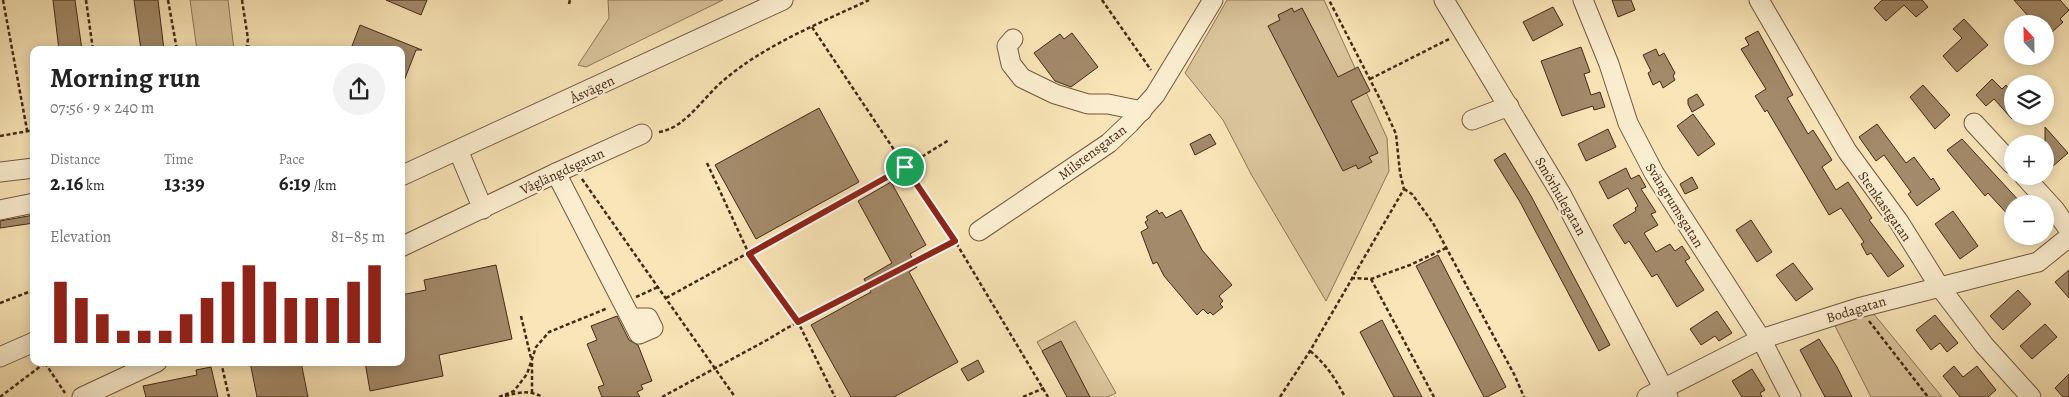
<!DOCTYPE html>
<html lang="en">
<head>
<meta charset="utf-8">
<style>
	body { margin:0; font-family:Alegreya,serif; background:#f2f2f2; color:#222; height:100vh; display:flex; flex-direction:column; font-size:19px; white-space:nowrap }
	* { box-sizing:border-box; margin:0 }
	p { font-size:16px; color:#767676 }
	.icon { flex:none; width:28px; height:28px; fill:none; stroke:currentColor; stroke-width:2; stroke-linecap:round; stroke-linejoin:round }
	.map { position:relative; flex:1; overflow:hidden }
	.details { position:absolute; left:30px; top:46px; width:375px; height:320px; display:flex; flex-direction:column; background:#fff; border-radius:10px; box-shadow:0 2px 12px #0003 }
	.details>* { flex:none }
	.needle { width:32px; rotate:338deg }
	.buttons { position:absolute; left:2004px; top:15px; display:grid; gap:10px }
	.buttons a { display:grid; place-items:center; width:50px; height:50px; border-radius:50%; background:#fff; box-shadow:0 2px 12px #0003; font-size:25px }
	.pin { position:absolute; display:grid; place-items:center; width:42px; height:42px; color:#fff; margin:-21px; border:2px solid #fff; border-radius:50%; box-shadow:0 1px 5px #0007 }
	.round { display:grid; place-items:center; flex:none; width:52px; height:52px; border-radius:26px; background:#f2f2f2 }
	.summary { display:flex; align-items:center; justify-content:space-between; height:85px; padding:0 20px }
	h1 { font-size:28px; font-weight:700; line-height:38px }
	.figures { display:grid; grid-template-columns:repeat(3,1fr); gap:8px; height:85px; padding:5px 20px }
	.figures div { display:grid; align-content:center }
	.figures b { font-size:21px; font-weight:700 }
	.figures small { font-size:14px; font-weight:400 }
	.figures p { font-size:14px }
	.chart { height:140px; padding:10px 20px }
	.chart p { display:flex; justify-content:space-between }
	.chart svg { width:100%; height:90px; margin-top:5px; stroke:#8f2418; stroke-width:6 }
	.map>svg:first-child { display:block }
</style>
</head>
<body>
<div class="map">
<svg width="2069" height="397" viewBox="0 0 2069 397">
	<rect width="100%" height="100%" fill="#f9e5b7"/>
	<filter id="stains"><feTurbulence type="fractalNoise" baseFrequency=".004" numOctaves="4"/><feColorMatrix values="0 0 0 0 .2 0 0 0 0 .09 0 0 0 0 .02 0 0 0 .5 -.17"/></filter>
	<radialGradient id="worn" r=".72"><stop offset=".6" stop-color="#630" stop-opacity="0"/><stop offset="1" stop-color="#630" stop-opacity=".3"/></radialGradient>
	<g fill="#dbc59c" stroke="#90765a">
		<path d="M190,0H228L234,50H197Z"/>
		<path d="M608,0H723L586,67L578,65L609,18Z"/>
		<path d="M1227,0H1324L1387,138L1389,171L1326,301L1251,174L1223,120L1185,73Z"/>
		<path d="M1873,313L1942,397H1871L1834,324Z"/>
		<path d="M1075,321L1116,393L1108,397H1069L1037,342Z"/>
	</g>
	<g fill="#a38a6a" stroke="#462817">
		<path d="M53,0H75L82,50H59Z"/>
		<path d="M134,0H158L164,50H141Z"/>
		<path d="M386,0H427L421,15Z"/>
		<path d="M1612,0H1631L1635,10L1618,17Z"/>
		<path d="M1882,0H1922L1928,7L1916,17L1904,5L1886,21L1874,8Z"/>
		<path d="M2014,0H2060L2069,10L2060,19L2063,22L2051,33L2045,27V24H2019L2028,16Z"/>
		<path d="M1553,7L1563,25L1533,41L1523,22Z"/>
		<path d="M1292,8L1294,12L1302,8L1338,77L1358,67L1370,91L1351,101L1378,153L1369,157L1372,162L1358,169L1356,165L1343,171L1268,26L1280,20L1278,15Z"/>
		<path d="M1964,19L1988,45L1957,72L1943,56L1962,38L1953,29Z"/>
		<path d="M360,25L422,50H416L402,86L401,50H361L352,46Z"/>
		<path d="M1758,31L1793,95L1787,98L1808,134L1813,130L1832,160L1822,167L1836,190L1848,182L1872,218L1869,220L1904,266L1888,277L1871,253L1867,255L1861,244L1864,242L1841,208L1829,215L1767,110L1765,112L1755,96L1766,89L1741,49L1749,45L1745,38Z"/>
		<path d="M1072,33L1098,67L1071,87L1055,81L1034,53L1060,34L1064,39Z"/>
		<path d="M1581,47L1590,72L1584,74L1591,95L1600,92L1605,107L1594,110L1593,106L1562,116L1541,61Z"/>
		<path d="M1656,49L1659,56L1664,53L1675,73L1673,76L1675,80L1663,88L1660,81L1653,85L1648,73L1651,71L1643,55Z"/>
		<path d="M1992,79L2002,89L2006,85L2012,93V119L1994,99L1986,106L1976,95Z"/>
		<path d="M1923,85L1950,115L1935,129L1910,97Z"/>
		<path d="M1697,94L1704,105L1692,112L1688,104V99Z"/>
		<path d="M819,108L859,182L756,239L715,165Z"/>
		<path d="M1693,114L1715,144L1698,156L1677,126Z"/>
		<path d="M1877,124L1906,163L1914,157L1931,180L1933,178L1940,189L1917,206L1908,194L1911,192L1884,155L1876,161L1859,137Z"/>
		<path d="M2045,127L2068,153L2045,173Z"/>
		<path d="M1608,129L1616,147L1586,161L1578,144Z"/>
		<path d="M1210,134L1216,144L1195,155L1190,144Z"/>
		<path d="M1962,139L2022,204H2012V219L1988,193L1985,196L1947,150Z"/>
		<path d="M1505,153L1531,196L1610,345L1599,351L1520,202L1494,160Z"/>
		<path d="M1626,168L1631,179L1639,175L1646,187L1641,189L1656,212L1651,214L1658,225L1644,233L1656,252L1670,244L1675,251L1682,246L1690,258L1685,261L1704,290L1677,307L1657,274L1652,277L1629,241L1625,244L1613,225L1636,211L1635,208L1638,206L1628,188L1608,199L1599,182Z"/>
		<path d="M1692,177L1698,188L1685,194L1680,184Z"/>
		<path d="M891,182L926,245L910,254L917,267L909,272L958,362L894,397H851L811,325L871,292L864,279L892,263L858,201Z"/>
		<path d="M1157,210L1159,214L1162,212L1166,218L1181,210L1202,250L1232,285L1219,296L1223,301L1220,304L1223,307L1213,315L1210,312L1208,314L1203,309L1197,315L1164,276L1157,262L1153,264L1141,232L1148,228L1145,222L1148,220L1146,217Z"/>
		<path d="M1953,211L1978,246L1960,259L1935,224Z"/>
		<path d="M34,215V223L0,228V221Z"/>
		<path d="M1751,220L1772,252L1757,262L1736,230Z"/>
		<path d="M1438,255L1506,387L1487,397H1484L1416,266Z"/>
		<path d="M1793,263L1813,289L1796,301L1776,275Z"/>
		<path d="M496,265L512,339L439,355L443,376L370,391L365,362H401V295L426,290L424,280Z"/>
		<path d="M2069,270V298L2055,282Z"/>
		<path d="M2018,290L2031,304L2003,330L1990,316Z"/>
		<path d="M1717,311L1732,333L1719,341L1715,336L1701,345L1690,329Z"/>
		<path d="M1935,315L1958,343L1947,352L1940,343L1931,350L1916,330Z"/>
		<path d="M617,316L629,340L638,345L652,381L641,385L643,389L637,392L640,397H602L598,387L604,385L587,344L597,340L591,326Z"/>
		<path d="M1382,320L1422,397H1394L1360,332Z"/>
		<path d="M2045,324L2057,337L2032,359L2020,346Z"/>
		<path d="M1819,339L1837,367L1852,397H1825L1800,350Z"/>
		<path d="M1061,341L1090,397H1067L1042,351Z"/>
		<path d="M978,360L984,372L968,381L961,369Z"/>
		<path d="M250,362H301L308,397H257Z"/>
		<path d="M1954,366L1963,377L1977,366L1996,390L1988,397H1960L1943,376Z"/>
		<path d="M211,367L218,397H146L143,386L197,375L196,370Z"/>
		<path d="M1752,369L1765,390L1760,393L1762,397H1742L1732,381Z"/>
		<path d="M2069,374V397H2063L2055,388Z"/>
	</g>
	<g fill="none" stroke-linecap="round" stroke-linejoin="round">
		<g stroke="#73573f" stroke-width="21">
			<g id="minor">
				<path d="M1444,0L1561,194L1668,397"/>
				<path d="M1583,0L1609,64L1628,123L1654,173L1761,339L1791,397"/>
				<path d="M1759,0L1847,151L1899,222L1939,286L1984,345L2031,397"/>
				<path d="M1013,39L1007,46L1011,64L1022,78L1055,94L1088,104H1108L1142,111"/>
				<path d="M1472,120L1509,106"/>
				<path d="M1974,123L2012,164"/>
				<path d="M458,150L483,209"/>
				<path d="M0,172L34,168"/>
				<path d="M556,173L639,334L653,328L648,318H631"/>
				<path d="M401,176L783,0"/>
				<path d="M2024,176L2055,210L2069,230"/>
				<path d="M0,210L34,203"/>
				<path d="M979,231L1109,143L1130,123L1155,95L1213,0"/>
				<path d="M401,247L556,173L642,134"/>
				<path d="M0,357L34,342"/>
				<path d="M82,397L157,362"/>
				<path d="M1647,397L1761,339L1858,308L2038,262L2069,237"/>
			</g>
		</g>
		<g stroke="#462817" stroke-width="2.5" stroke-dasharray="4 2.5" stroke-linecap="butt">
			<path d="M3,0L27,130"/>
			<path d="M86,0L93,50"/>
			<path d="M168,0L177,50"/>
			<path d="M242,0L248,39L246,50"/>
			<path d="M1102,0L1151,70"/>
			<path d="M569,4L570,0"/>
			<path d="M812,27L955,241L1048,397"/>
			<path d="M248,46L255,50"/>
			<path d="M1370,79L1449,39"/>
			<path d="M659,132C686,128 704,96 724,80C763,46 822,22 869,0"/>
			<path d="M0,136L34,130"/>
			<path d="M707,163L749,254L798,322L835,397"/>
			<path d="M582,179L735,397"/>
			<path d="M1404,189L1412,194L1433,223L1515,376L1524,397"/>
			<path d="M1351,278L1371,279L1410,265L1446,248"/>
			<path d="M1371,279L1434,397"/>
			<path d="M636,297L658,287"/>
			<path d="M666,298L905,167L949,140"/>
			<path d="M0,303L34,290"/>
			<path d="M521,316L531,358"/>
			<path d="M1869,321L1928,397"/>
			<path d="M1310,351C1326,364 1335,378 1345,397"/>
			<path d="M221,362L229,397"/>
			<path d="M45,363L65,393"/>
			<path d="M532,363V392"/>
			<path d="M505,396C521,392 528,390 543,397"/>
			<path d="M0,397L46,362"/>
			<path d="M499,397L514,391L527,374L536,347L549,332L608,308"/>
			<path d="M662,397L767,340L787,328L955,241"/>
			<path d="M1023,397L1044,388"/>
			<path d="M1280,397L1310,351L1404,189L1400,173L1396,134L1381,101L1329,0"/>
		</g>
		<use href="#minor" stroke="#fbeed0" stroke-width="19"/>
	</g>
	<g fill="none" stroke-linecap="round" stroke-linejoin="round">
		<g stroke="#fff" stroke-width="10">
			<path id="route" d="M905,167L955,241L798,322L749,254Z"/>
		</g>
		<use href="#route" stroke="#8f2418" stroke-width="6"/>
	</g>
	<g text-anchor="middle" stroke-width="5" stroke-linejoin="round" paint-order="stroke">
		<g font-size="14" fill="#462817" stroke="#fbeed0">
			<text transform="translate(592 89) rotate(-25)" y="5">Åsvägen</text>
			<text transform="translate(1092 152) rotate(-37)" y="5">Milstensgatan</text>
			<text transform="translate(562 171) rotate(-25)" y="5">Våglängdsgatan</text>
			<text transform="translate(1561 196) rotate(60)" y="5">Smörhulegatan</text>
			<text transform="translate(1675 205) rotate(58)" y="5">Svängrumsgatan</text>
			<text transform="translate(1885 206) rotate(55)" y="5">Stenkastgatan</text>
			<text transform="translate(1856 309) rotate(-17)" y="5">Bodagatan</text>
		</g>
	</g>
	<rect width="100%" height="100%" filter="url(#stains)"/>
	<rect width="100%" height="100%" fill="url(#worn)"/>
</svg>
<div class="buttons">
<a><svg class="needle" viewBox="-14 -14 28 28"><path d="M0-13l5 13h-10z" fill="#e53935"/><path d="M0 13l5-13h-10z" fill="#767676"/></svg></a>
<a><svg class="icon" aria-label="layers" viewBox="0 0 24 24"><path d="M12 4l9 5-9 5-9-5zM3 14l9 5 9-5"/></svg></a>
<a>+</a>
<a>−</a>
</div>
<div class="pin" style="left:905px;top:167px;background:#1e9e55"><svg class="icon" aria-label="arrive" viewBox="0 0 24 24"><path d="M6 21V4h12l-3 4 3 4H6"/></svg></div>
<section class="details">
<div class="summary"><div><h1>Morning run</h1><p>07:56 · 9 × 240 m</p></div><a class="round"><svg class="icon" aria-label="share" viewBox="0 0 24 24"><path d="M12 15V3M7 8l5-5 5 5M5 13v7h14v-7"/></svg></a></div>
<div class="figures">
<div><p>Distance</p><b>2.16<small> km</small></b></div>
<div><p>Time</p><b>13:39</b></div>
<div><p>Pace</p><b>6:19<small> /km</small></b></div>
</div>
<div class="chart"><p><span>Elevation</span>81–85 m</p>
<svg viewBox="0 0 160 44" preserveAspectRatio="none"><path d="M5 44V14M15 44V22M25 44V30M35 44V38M45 44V38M55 44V38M65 44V30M75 44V22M85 44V14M95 44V6M105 44V14M115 44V22M125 44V22M135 44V22M145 44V14M155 44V6"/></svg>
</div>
</section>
</div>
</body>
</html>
